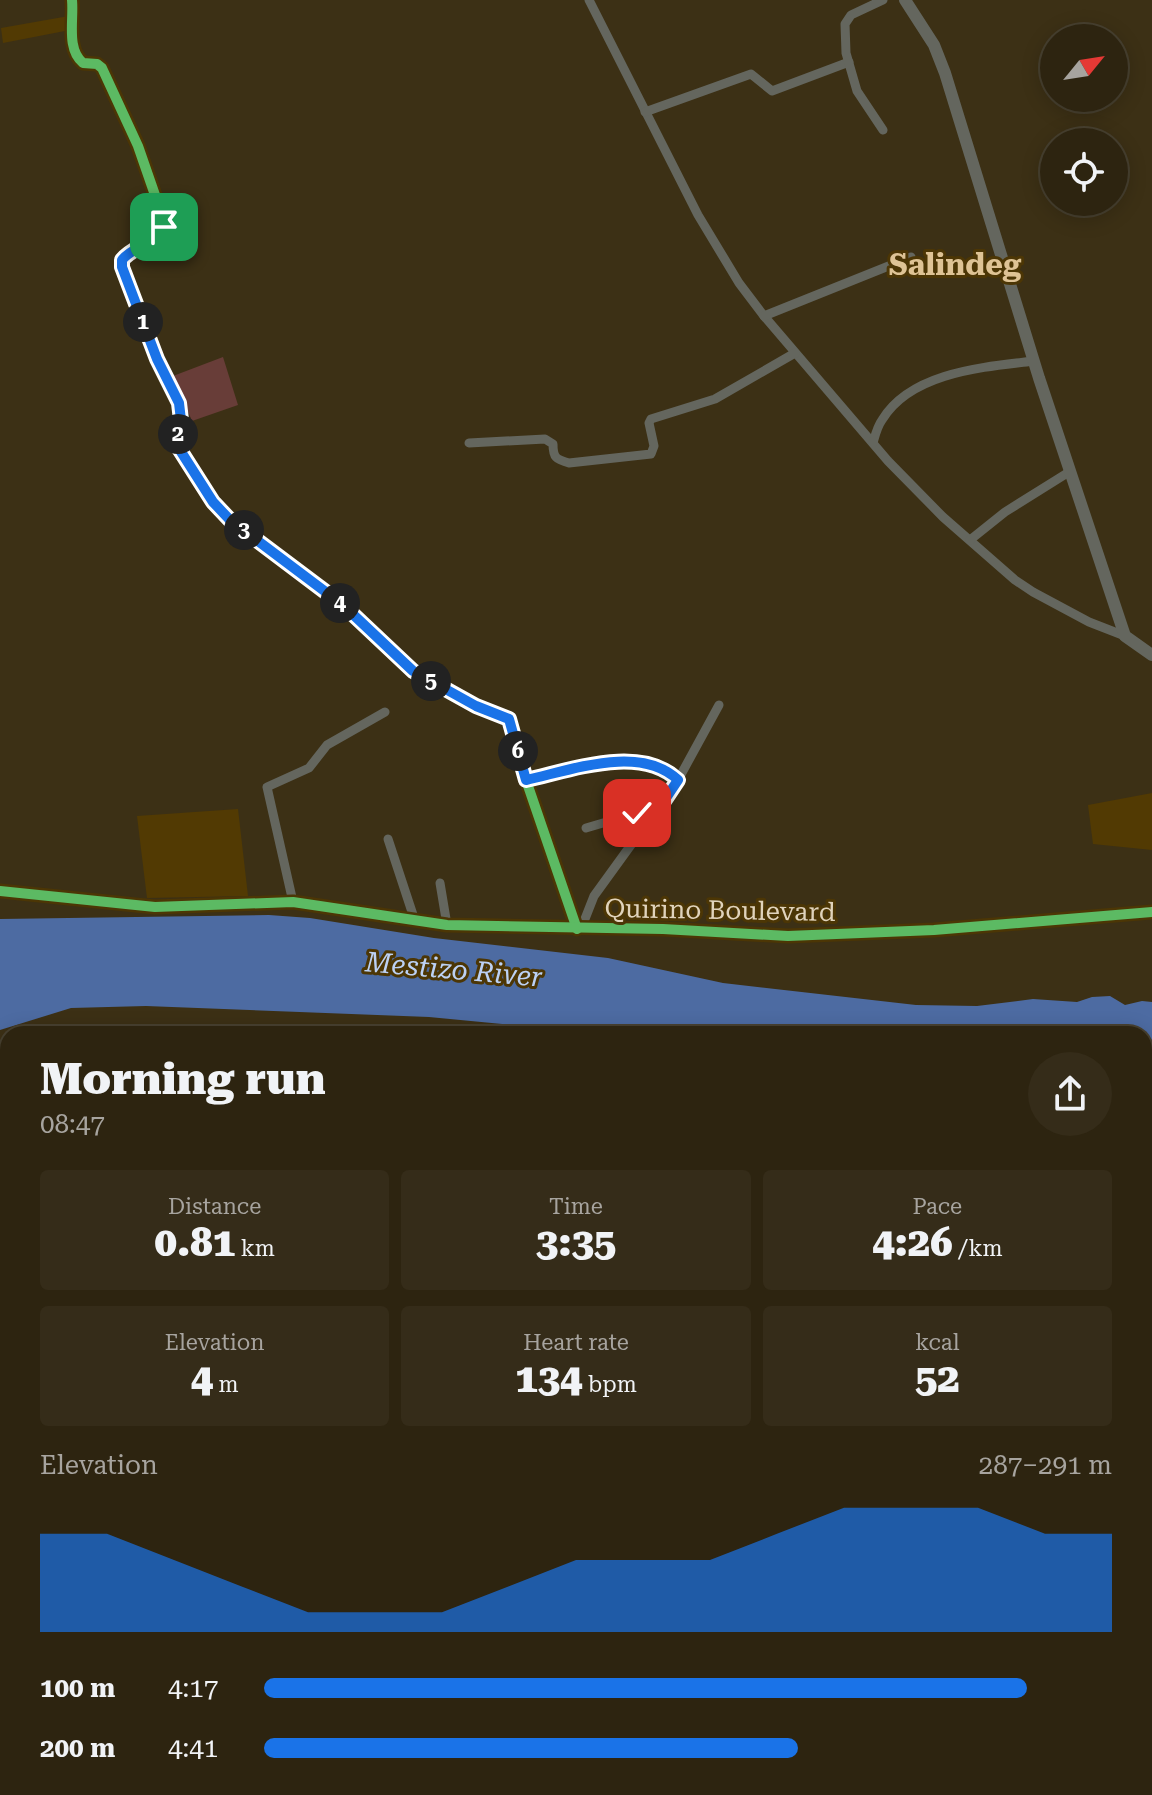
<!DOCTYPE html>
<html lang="en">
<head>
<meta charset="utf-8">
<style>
	body { margin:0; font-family:"Roboto Serif",serif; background:#352c19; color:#f1f3f6; height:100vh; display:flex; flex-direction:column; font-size:30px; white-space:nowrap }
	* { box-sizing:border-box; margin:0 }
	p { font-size:26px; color:#a7a49f }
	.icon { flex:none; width:44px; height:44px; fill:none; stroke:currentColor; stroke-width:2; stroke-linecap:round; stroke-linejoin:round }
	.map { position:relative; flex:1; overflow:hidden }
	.details { position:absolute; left:0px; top:1026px; width:1152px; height:770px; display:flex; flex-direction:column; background:#2d2410; border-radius:24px 24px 0 0; box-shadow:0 4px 20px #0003,0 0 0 2px #484130 }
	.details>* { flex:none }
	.needle { width:52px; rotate:60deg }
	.controls { position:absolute; left:1040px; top:24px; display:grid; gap:16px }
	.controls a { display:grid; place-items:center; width:88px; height:88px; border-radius:50%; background:#2d2410; box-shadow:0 4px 20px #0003,0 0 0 2px #484130; font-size:40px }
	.pin { position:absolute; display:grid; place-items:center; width:68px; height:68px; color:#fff; margin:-34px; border-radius:16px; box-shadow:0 4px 12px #0006 }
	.km { position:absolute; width:40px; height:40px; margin:-20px; border-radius:50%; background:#222; color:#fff; font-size:22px; line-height:40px; text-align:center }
	.round { display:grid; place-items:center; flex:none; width:84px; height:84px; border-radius:42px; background:#352c19 }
	.overview { display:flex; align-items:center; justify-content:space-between; height:136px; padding:0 40px }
	h1 { font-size:44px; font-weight:800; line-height:60px }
	.stats { display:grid; grid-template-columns:repeat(3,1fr); gap:12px; height:136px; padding:8px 40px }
	.stats div { display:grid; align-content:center; border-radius:8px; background:#352c19; text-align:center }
	.stats b { font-size:40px; font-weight:800 }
	.stats small { font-size:22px; font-weight:400 }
	.stats p { font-size:22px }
	.chart { height:224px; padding:16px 40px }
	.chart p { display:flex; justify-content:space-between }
	.chart svg { width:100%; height:144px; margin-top:8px; fill:#1a73e8; opacity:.7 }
	ul { padding:0 40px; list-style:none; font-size:26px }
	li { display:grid; grid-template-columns:128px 96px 1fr; align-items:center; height:60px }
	li i { height:20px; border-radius:10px; background:#1a73e8 }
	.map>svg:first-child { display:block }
</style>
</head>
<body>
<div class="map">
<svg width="1152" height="1795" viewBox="0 0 1152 1795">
	<rect width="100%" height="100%" fill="#3c3015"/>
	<g fill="#523a03">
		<path d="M69,16L70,30L3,43L1,28Z"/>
		<path d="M1152,793V850L1093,844L1088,805Z"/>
		<path d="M238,809L248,896L147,898L137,816Z"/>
	</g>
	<path fill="#683d38" d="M223,357L238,405L192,421L173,376Z"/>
	<g fill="#4d6ba2">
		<path d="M269,915L310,918L434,938L608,958L723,983L916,1005L977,1006L1033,999L1077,1002L1092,997L1110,996L1125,1005L1142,1001L1152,1002V1094L1144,1093V1034H607L429,1017L146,1006L71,1008L0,1030V919Z"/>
		<path d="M0,1083L8,1087V1157L0,1155Z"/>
	</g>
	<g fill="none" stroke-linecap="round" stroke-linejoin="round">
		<path stroke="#4d6ba2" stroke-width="14" d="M713,1788L717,1795"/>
		<g stroke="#64665e" stroke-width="9">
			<path d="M72,0C74,20 66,49 83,63L97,64L102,68L138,146L164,221L161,233L127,254L122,260V267L157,359L179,403L181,420L178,447L213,502L230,520L343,605L413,671L476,706L509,719L526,780L577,929"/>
			<path d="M589,0L698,215L739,283L764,316L888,461L943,517L1015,580L1033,592L1089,622L1125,636"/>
			<path d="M645,112L751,74L772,91L849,62"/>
			<path d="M883,130L857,91L846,53L845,24L851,15L883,0"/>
			<path d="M764,316L911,257"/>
			<path d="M469,443L545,439L553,444C553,458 556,459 569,463L651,454L654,446L649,423L651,419L715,399L795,353"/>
			<path d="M873,443C875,436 877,427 882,420C911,372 984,367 1034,361"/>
			<path d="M970,540L1005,512L1069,472"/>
			<path d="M526,780C572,770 639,744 678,780"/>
			<path d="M586,828L637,813L654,816"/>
			<path d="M388,839L415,921"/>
			<path d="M440,883L447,925"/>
			<path d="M293,902L267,787L309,768L327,745L385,712"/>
			<path d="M581,929L594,896L678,780L719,705"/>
			<path d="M1144,1394L1147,1406"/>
			<path d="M1144,1489H1152"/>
			<path d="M1144,1591H1152"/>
			<path d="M386,1795L387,1788"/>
		</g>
		<g stroke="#64665e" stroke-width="12">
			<path d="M905,0L934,45L945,73L1039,378L1125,636L1152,655"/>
			<path d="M0,891L155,907L293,902L447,925L663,929L788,936L934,930L1152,912"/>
		</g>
		<g stroke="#4c3605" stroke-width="15">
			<g id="cycleway">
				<path d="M72,0C74,20 66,49 83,63L97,64L102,68L138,146L164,221L161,233L127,254L122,260V267L157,359L179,403L181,420L178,447L213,502L230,520L343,605L413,671L476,706L509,719L526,780L577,929"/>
				<path d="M0,891L155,907L293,902L447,925L663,929L788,936L934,930L1152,912"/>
			</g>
		</g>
		<use href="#cycleway" stroke="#5cba63" stroke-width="10"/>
	</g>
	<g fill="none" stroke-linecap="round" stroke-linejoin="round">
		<g stroke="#fff" stroke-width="16">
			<path id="route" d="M164,227C157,243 133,246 122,260V267L157,359L179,403L181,420L178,447L213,502L230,520L343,605L413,671L476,706L509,719L526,780C572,770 640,744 678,780L654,816L637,813"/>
		</g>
		<use href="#route" stroke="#1a73e8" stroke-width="10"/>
	</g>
	<g text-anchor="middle" stroke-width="6" stroke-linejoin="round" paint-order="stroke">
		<g font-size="26" fill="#e0d3bc" stroke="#4c3605">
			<text transform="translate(720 910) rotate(1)" y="9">Quirino Boulevard</text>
		</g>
		<g font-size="28" font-style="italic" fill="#bcd1f4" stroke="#4c3605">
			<text transform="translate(454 969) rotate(5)" y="10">Mestizo River</text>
		</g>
		<g font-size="30" font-weight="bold" fill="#dec395" stroke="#4c3605">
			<text x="955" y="275">Salindeg</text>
		</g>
	</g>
</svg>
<div class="controls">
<a><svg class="needle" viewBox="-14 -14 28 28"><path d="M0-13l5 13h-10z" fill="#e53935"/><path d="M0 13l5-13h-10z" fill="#a7a49f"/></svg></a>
<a><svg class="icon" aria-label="locate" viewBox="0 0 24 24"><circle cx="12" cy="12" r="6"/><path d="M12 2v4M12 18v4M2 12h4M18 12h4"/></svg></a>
</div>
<div class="pin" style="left:164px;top:227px;background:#1e9e55"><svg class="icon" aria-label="arrive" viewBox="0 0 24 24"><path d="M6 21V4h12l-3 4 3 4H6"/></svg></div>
<div class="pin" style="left:637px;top:813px;background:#d93025"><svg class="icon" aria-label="check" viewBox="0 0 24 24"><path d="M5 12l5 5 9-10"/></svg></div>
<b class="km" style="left:143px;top:322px">1</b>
<b class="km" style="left:178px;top:434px">2</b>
<b class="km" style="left:244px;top:530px">3</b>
<b class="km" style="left:340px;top:603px">4</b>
<b class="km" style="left:431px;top:681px">5</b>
<b class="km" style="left:518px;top:751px">6</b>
<section class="details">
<div class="overview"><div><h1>Morning run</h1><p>08:47</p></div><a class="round"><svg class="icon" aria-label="share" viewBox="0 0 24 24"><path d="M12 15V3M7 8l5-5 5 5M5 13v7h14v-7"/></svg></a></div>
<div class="stats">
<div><p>Distance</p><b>0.81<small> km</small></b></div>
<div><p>Time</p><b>3:35</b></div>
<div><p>Pace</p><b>4:26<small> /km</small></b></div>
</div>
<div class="stats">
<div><p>Elevation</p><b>4<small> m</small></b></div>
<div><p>Heart rate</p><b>134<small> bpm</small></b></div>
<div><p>kcal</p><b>52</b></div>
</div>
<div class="chart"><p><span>Elevation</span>287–291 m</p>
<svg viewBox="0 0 160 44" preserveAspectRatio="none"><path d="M0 44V14L10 14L20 22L30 30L40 38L50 38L60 38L70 30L80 22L90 22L100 22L110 14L120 6L130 6L140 6L150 14L160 14V44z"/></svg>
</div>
<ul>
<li><b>100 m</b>4:17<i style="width:90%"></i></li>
<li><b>200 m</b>4:41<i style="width:63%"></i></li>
</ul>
</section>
</div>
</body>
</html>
